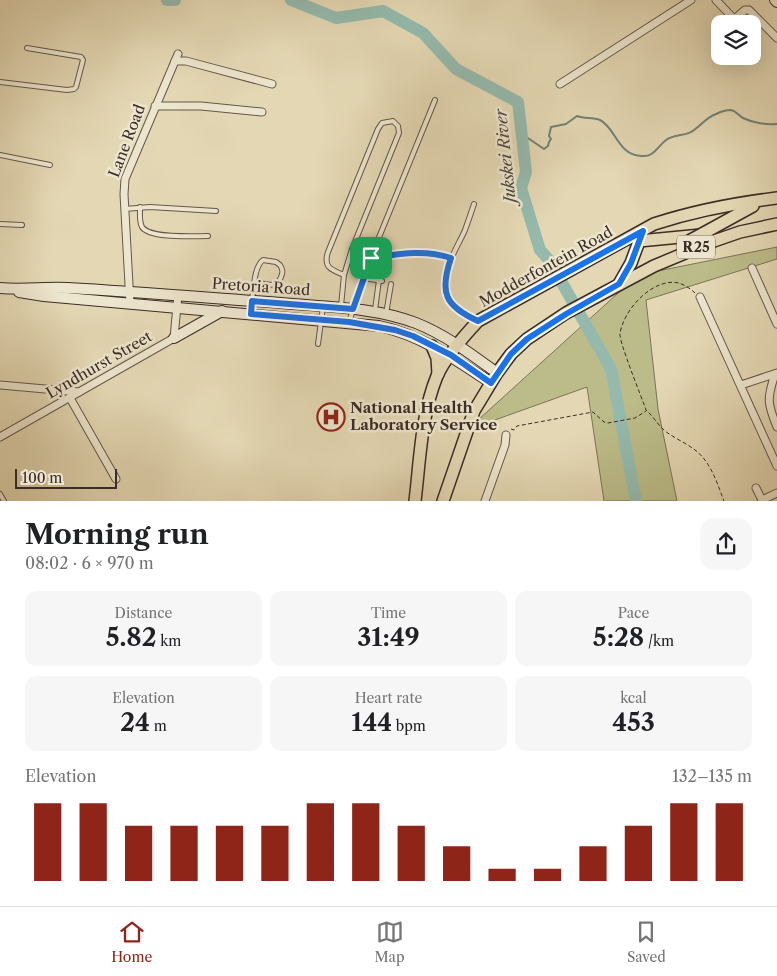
<!DOCTYPE html>
<html lang="en">
<head>
<meta charset="utf-8">
<style>
	body { margin:0; font-family:"Libre Caslon Text",serif; background:#f6f6f6; color:#202124; height:100vh; display:flex; flex-direction:column; font-size:19px; white-space:nowrap }
	* { box-sizing:border-box; margin:0 }
	p { font-size:16px; color:#757577 }
	.icon { flex:none; width:28px; height:28px; fill:none; stroke:currentColor; stroke-width:2; stroke-linecap:round; stroke-linejoin:round }
	.map { position:relative; height:501px; overflow:hidden }
	.sheet { display:flex; flex-direction:column; background:#fff; flex:1 }
	.sheet>* { flex:none }
	.controls { position:absolute; left:711px; top:15px; display:grid; gap:10px }
	.controls a { display:grid; place-items:center; width:50px; height:50px; border-radius:10px; background:#fff; box-shadow:0 5px 20px #0002; font-size:25px }
	.scale { position:absolute; left:15px; bottom:12px; width:102px; box-sizing:border-box; padding-left:5px; border:2px solid #3b2c27; border-top:0; font-size:14px; line-height:18px; white-space:nowrap; color:#3b2c27; -webkit-text-stroke:4px #ede6ce; paint-order:stroke }
	.pin { position:absolute; display:grid; place-items:center; width:42px; height:42px; color:#fff; margin:-21px; border-radius:10px; box-shadow:0 2px 8px #0006 }
	.round { display:grid; place-items:center; flex:none; width:52px; height:52px; border-radius:15px; background:#f6f6f6 }
	.head { display:flex; align-items:center; justify-content:space-between; height:85px; padding:0 25px }
	h1 { font-size:28px; font-weight:700; line-height:38px }
	.figures { display:grid; grid-template-columns:repeat(3,1fr); gap:8px; height:85px; padding:5px 25px }
	.figures div { display:grid; align-content:center; border-radius:12px; background:#f6f6f6; text-align:center }
	.figures b { font-size:25px; font-weight:700 }
	.figures small { font-size:14px; font-weight:400 }
	.figures p { font-size:14px }
	.chart { height:140px; padding:10px 25px }
	.chart p { display:flex; justify-content:space-between }
	.chart svg { width:100%; height:90px; margin-top:5px; stroke:#8f2418; stroke-width:6 }
	.tabs { display:flex; justify-content:space-around; align-items:center; height:70px; border-top:1px solid #e0e0e0; background:#fff; font-size:14px; color:#757577 }
	.tabs a { display:grid; justify-items:center; gap:2px }
	.tabs .current { color:#8f2418 }
	.map>svg:first-child { display:block }
</style>
</head>
<body>
<div class="map">
<svg width="777" height="501" viewBox="0 0 777 501">
	<rect width="100%" height="100%" fill="#e4d8b4"/>
	<filter id="stains"><feTurbulence type="fractalNoise" baseFrequency=".004" numOctaves="4"/><feColorMatrix values="0 0 0 0 .2 0 0 0 0 .09 0 0 0 0 .02 0 0 0 .5 -.17"/></filter>
	<radialGradient id="worn" r=".72"><stop offset=".6" stop-color="#630" stop-opacity="0"/><stop offset="1" stop-color="#630" stop-opacity=".3"/></radialGradient>
	<path fill="#bbbc89" stroke="#7b7458" d="M777,247V259L646,300L658,409L677,501H604L587,387L467,430L638,275Z"/>
	<g fill="none" stroke-linecap="round" stroke-linejoin="round">
		<path stroke="#718177" stroke-width="2" d="M522,134L544,149L548,146L549,142L551,139L549,136L551,127L566,124L577,116C585,119 592,117 600,120C616,128 618,156 642,156C654,157 657,147 666,140C674,134 684,136 691,132C699,128 705,118 716,114C720,112 727,110 731,110C736,111 739,116 743,118C753,123 767,125 777,124"/>
		<g stroke="#95baad" stroke-width="12">
			<path d="M167,0H175"/>
			<path d="M291,0L336,18L383,11L423,33L456,69L518,102L526,172L521,188L540,250L549,260L611,369L636,501"/>
		</g>
		<g stroke="#65574a" stroke-width="6">
			<g id="lane">
				<path d="M0,82L67,90L74,89L76,87L83,60L81,57L27,48"/>
				<path d="M0,155L50,165"/>
				<path d="M474,204C471,213 468,222 465,230C457,249 435,279 449,300C455,310 466,316 477,320"/>
				<path d="M140,207C140,214 139,221 142,227C150,239 194,236 208,236"/>
				<path d="M124,209L150,207L216,211"/>
				<path d="M0,224L22,225"/>
				<path d="M371,257C399,254 424,249 451,258"/>
				<path d="M364,278L382,281"/>
				<path d="M252,299C254,288 254,267 263,260L276,262L280,265C283,270 283,272 281,277C277,289 265,284 255,282"/>
				<path d="M341,306L344,275L352,249L399,133L398,126L393,121L382,123L378,129L328,252C323,267 331,270 344,275"/>
				<path d="M375,310L379,280"/>
				<path d="M386,314L391,284"/>
				<path d="M349,322L371,257L435,100"/>
				<path d="M318,344L323,307"/>
				<path d="M0,494L4,501"/>
			</g>
		</g>
		<g stroke="#65574a" stroke-width="9">
			<g id="street">
				<path d="M716,0L733,18L737,17L745,10H749L777,38"/>
				<path d="M175,61H186L272,84"/>
				<path d="M560,84L691,0"/>
				<path d="M155,106H201L262,112"/>
				<path d="M752,268L777,324"/>
				<path d="M700,297L777,466"/>
				<path d="M130,303L124,194L125,179L178,54"/>
				<path d="M775,374C767,398 767,403 777,427"/>
				<path d="M0,385L79,392"/>
				<path d="M741,385L777,373"/>
				<path d="M70,398L116,479"/>
				<path d="M0,437L174,338L178,295"/>
				<path d="M756,488L762,500L777,493"/>
				<path d="M485,501L505,445L506,435"/>
			</g>
		</g>
		<g stroke="#3b2c27" stroke-width="12">
			<g id="secondary">
				<path d="M775,0L777,2"/>
				<path d="M0,288C22,290 46,287 68,288C139,292 210,298 281,303C326,307 374,307 416,323C446,335 471,354 497,373"/>
				<path d="M19,292L44,296L379,326C421,335 455,359 491,383"/>
				<path d="M174,338L222,311"/>
			</g>
		</g>
		<g stroke="#3b2c27" stroke-width="14">
			<g id="primary">
				<path d="M702,234L753,206"/>
				<path d="M639,241L701,235"/>
				<path d="M619,284L631,263L641,236"/>
				<path d="M432,346L437,358L438,374"/>
				<path d="M415,501C420,460 421,415 437,376C445,358 464,336 478,321L654,224C694,211 736,203 777,198"/>
				<path d="M443,501L474,411L497,373L511,354L527,339L566,313L654,266L714,241L740,232L777,224"/>
			</g>
		</g>
		<g stroke="#3b2c27" stroke-width="1" stroke-dasharray="4 2.5" stroke-linecap="butt">
			<path d="M695,293C691,289 685,285 679,283C653,277 623,310 620,334C619,342 642,398 646,410C653,416 658,425 665,431C674,438 686,443 695,450C711,462 717,483 724,501"/>
			<path d="M511,429L514,430L517,426L593,412L604,422L608,423L635,418L646,411"/>
		</g>
		<use href="#lane" stroke="#ede6ce" stroke-width="4"/>
		<use href="#street" stroke="#ede6ce" stroke-width="7"/>
		<use href="#secondary" stroke="#ede6ce" stroke-width="10"/>
		<use href="#primary" stroke="#e4d8b4" stroke-width="11"/>
		<g stroke="#3b2c27" stroke-width="14" stroke-linecap="butt">
			<path id="primary-bridge" d="M687,242L702,234"/>
		</g>
		<use href="#primary-bridge" stroke="#e4d8b4" stroke-width="11"/>
	</g>
	<g fill="none" stroke-linecap="round" stroke-linejoin="round">
		<g stroke="#fff" stroke-width="10">
			<path id="route" d="M643,231L631,263L619,284L566,314L527,339L511,354L491,383L451,355L413,336L395,330L349,322L251,314L252,301L353,309L371,258C399,254 424,249 451,258C439,293 445,306 478,321Z"/>
		</g>
		<use href="#route" stroke="#1a73e8" stroke-width="6"/>
	</g>
	<defs>
		<g id="hospital-ring" transform="scale(1.4375)"><circle r="9.5" fill="#ede6ce" stroke="#8f2418" stroke-width="1.5"/><path d="M-5-5h3v3.5h4V-5h3V5h-3V1.5h-4V5h-3Z" fill="#8f2418"/></g>
	</defs>
	<g fill-rule="evenodd">
		<use href="#hospital-ring" x="331" y="417"/>
	</g>
	<g text-anchor="middle" stroke-width="5" stroke-linejoin="round" paint-order="stroke">
		<rect fill="#ede6ce" stroke="#706459" stroke-width="1" x="677" y="235.5" width="38" height="23" rx="4"/>
		<g font-size="14" font-weight="bold" fill="#3b2c27">
			<text x="696" y="252">R25</text>
		</g>
		<g font-size="15" fill="#3b2c27" stroke="#ede6ce">
			<text transform="translate(127 141) rotate(-69)" y="5">Lane Road</text>
			<text transform="translate(546 267) rotate(-29)" y="5">Modderfontein Road</text>
			<text transform="translate(261 287) rotate(4)" y="5">Pretoria Road</text>
			<text transform="translate(99 365) rotate(-30)" y="5">Lyndhurst Street</text>
		</g>
		<g font-size="15" font-weight="bold" fill="#3b2c27" stroke="#ede6ce" text-anchor="start">
			<text x="350" y="413">National Health<tspan x="350" dy="17">Laboratory Service</tspan></text>
		</g>
		<g font-size="16" font-style="italic" fill="#4d4842" stroke="#ede6ce">
			<text transform="translate(505 156) rotate(-96)" y="6">Jukskei River</text>
		</g>
	</g>
	<rect width="100%" height="100%" filter="url(#stains)"/>
	<rect width="100%" height="100%" fill="url(#worn)"/>
</svg>
<div class="controls">
<a><svg class="icon" aria-label="layers" viewBox="0 0 24 24"><path d="M12 4l9 5-9 5-9-5zM3 14l9 5 9-5"/></svg></a>
</div>
<div class="scale">100 m</div>
<div class="pin" style="left:371px;top:258px;background:#1e9e55"><svg class="icon" aria-label="arrive" viewBox="0 0 24 24"><path d="M6 21V4h12l-3 4 3 4H6"/></svg></div>
</div>
<section class="sheet">
<div class="head"><div><h1>Morning run</h1><p>08:02 · 6 × 970 m</p></div><a class="round"><svg class="icon" aria-label="share" viewBox="0 0 24 24"><path d="M12 15V3M7 8l5-5 5 5M5 13v7h14v-7"/></svg></a></div>
<div class="figures">
<div><p>Distance</p><b>5.82<small> km</small></b></div>
<div><p>Time</p><b>31:49</b></div>
<div><p>Pace</p><b>5:28<small> /km</small></b></div>
</div>
<div class="figures">
<div><p>Elevation</p><b>24<small> m</small></b></div>
<div><p>Heart rate</p><b>144<small> bpm</small></b></div>
<div><p>kcal</p><b>453</b></div>
</div>
<div class="chart"><p><span>Elevation</span>132–135 m</p>
<svg viewBox="0 0 160 44" preserveAspectRatio="none"><path d="M5 44V6M15 44V6M25 44V17M35 44V17M45 44V17M55 44V17M65 44V6M75 44V6M85 44V17M95 44V27M105 44V38M115 44V38M125 44V27M135 44V17M145 44V6M155 44V6"/></svg>
</div>
</section>
<nav class="tabs">
<a class="current"><svg class="icon" aria-label="home" viewBox="0 0 24 24"><path d="M3 11l9-7 9 7M6 9v11h12V9"/></svg>Home</a>
<a><svg class="icon" aria-label="map" viewBox="0 0 24 24"><path d="M3 6l6-2 6 2 6-2v14l-6 2-6-2-6 2zM9 4v14M15 6v14"/></svg>Map</a>
<a><svg class="icon" aria-label="saved" viewBox="0 0 24 24"><path d="M7 4h10v16l-5-4-5 4z"/></svg>Saved</a>
</nav>
</body>
</html>
